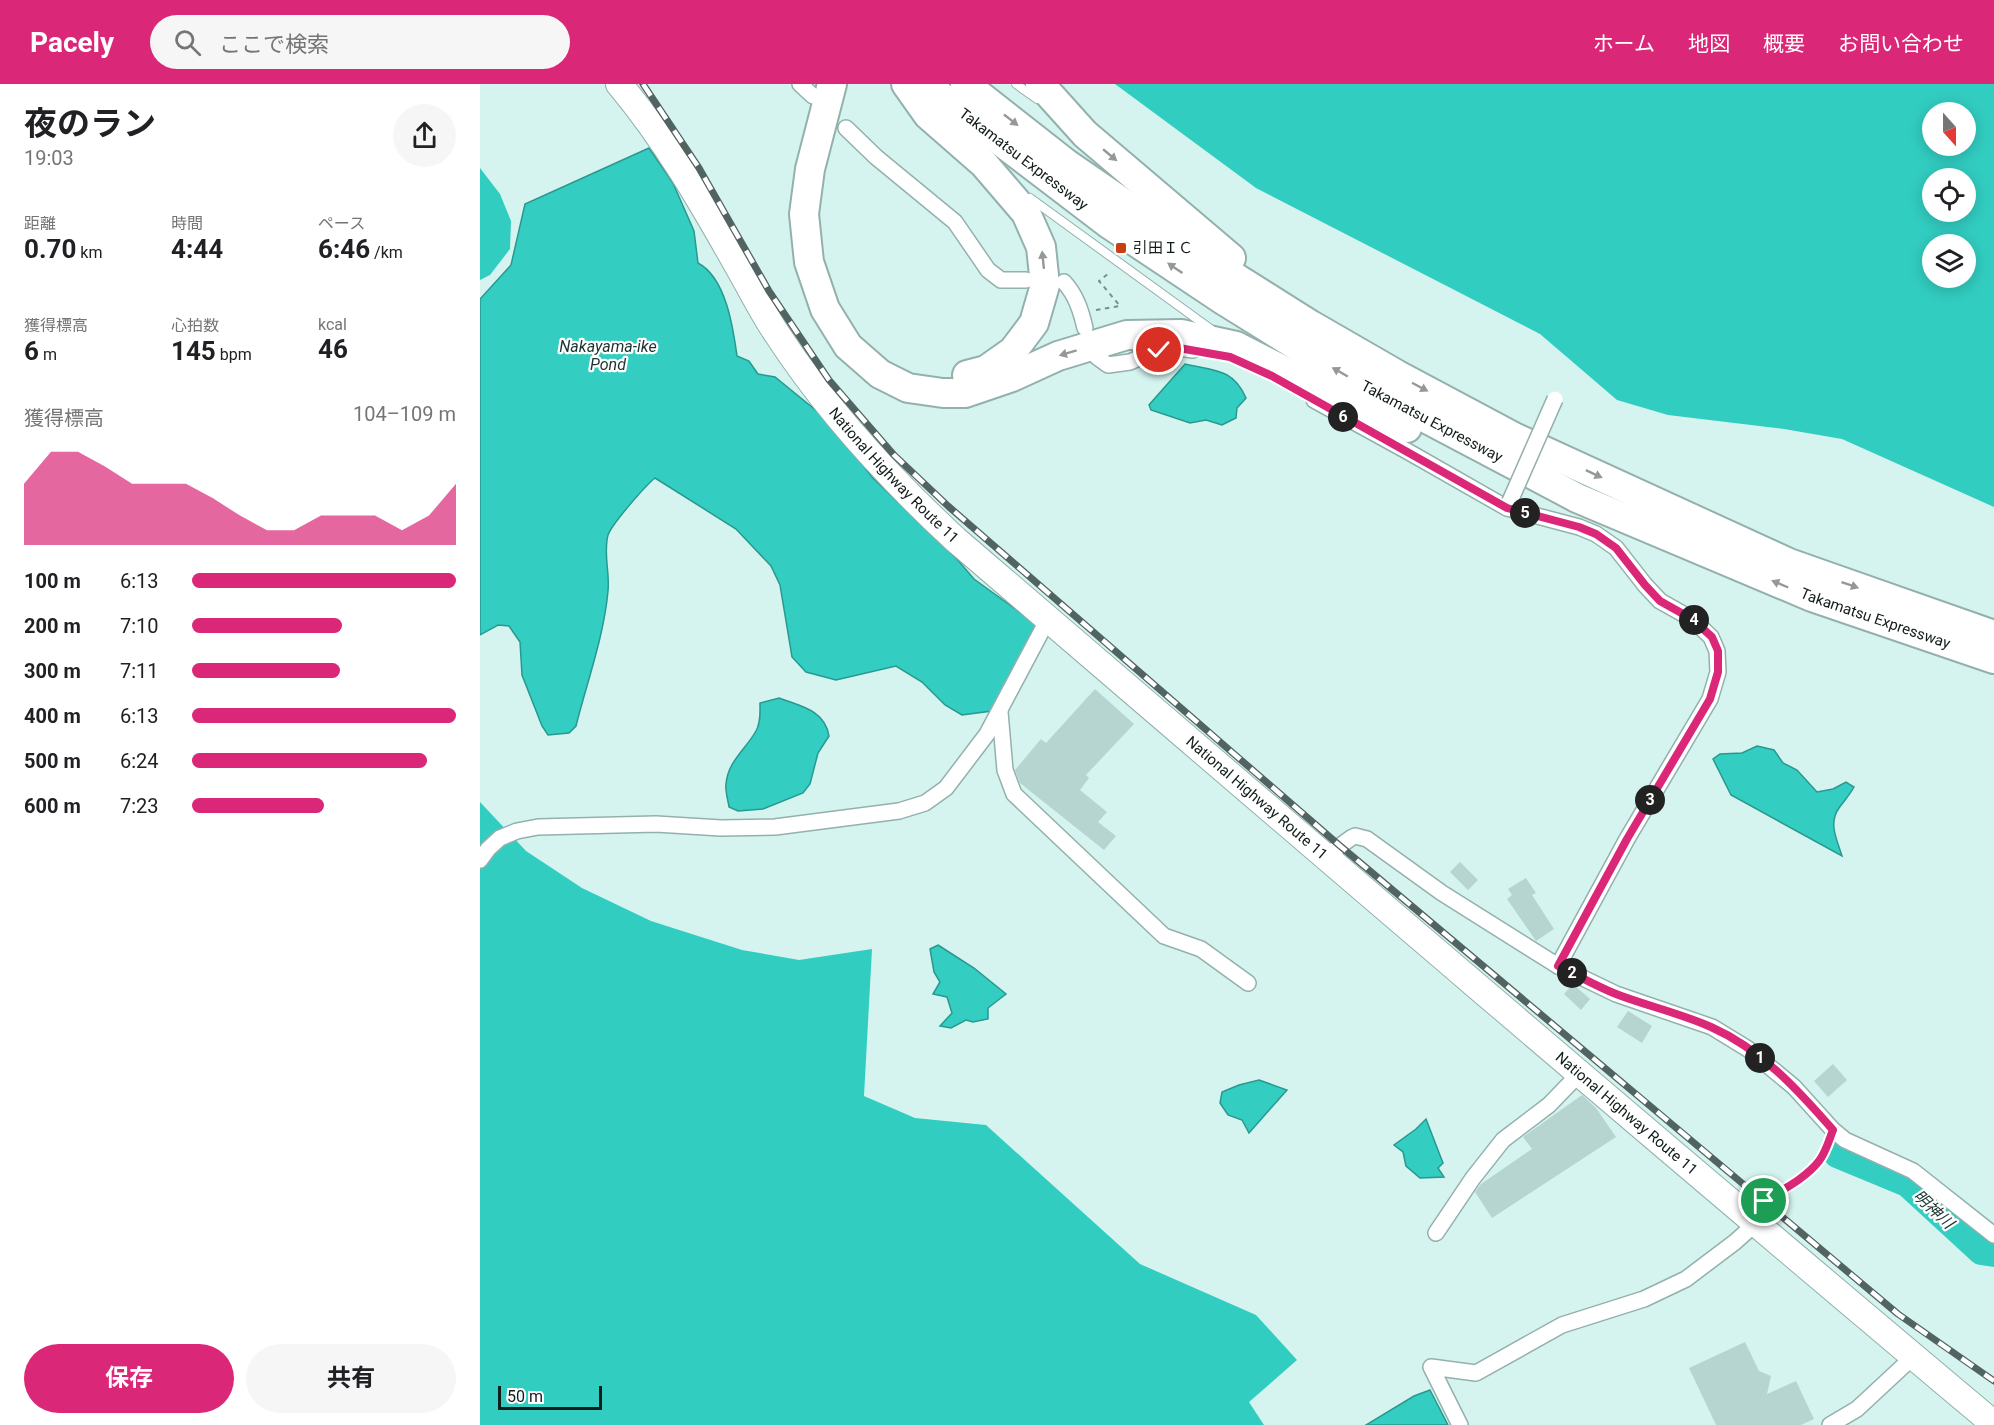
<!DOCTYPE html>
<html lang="ja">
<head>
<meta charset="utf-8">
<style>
	body { margin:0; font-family:Roboto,"Noto Sans JP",sans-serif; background:#f6f6f6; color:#202124; height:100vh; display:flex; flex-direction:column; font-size:22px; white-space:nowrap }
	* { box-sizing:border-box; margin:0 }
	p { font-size:20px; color:#757577 }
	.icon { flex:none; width:33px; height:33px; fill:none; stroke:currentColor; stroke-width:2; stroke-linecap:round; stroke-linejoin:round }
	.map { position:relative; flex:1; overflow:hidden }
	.details { display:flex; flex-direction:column; background:#fff; width:480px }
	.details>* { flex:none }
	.needle { width:39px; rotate:159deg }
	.controls { position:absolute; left:1442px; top:18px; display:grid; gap:12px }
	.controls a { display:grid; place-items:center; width:54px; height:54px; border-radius:50%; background:#fff; box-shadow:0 3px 15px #0003; font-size:30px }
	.scale { position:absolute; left:18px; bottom:15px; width:104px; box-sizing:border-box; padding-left:6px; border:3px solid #111d1b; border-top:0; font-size:16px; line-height:21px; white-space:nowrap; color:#111d1b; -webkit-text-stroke:4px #fff; paint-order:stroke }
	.pin { position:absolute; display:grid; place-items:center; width:51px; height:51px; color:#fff; margin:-26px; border:3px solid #fff; border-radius:50%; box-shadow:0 2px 6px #0007 }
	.km { position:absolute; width:30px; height:30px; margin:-15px; border-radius:50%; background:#222; color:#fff; font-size:16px; line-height:30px; text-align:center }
	.round { display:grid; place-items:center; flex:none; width:63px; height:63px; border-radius:32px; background:#f6f6f6 }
	.summary { display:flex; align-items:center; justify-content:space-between; height:102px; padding:0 24px }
	h1 { font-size:33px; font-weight:700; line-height:45px }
	.stats { display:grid; grid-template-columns:repeat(3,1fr); gap:9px; height:102px; padding:6px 24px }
	.stats div { display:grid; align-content:center }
	.stats b { font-size:26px; font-weight:700 }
	.stats small { font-size:16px; font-weight:400 }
	.stats p { font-size:16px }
	.chart { height:168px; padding:12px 24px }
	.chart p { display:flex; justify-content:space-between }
	.chart svg { width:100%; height:108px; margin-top:6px; fill:#db2777; opacity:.7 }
	.cta { display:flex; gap:12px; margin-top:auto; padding:12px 24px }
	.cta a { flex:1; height:69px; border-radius:36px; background:#db2777; color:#fff; font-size:24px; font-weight:700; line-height:69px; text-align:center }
	.cta a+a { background:#f6f6f6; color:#202124 }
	ul { padding:0 24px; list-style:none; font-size:20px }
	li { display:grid; grid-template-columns:96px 72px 1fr; align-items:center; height:45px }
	li i { height:15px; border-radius:8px; background:#db2777 }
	header { display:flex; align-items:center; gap:36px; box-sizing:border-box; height:84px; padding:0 30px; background:#db2777; color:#fff }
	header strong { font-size:28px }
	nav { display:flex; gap:33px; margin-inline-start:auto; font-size:21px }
	.search { width:420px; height:54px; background:#f6f6f6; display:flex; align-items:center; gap:15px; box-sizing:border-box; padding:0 21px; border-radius:33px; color:#757577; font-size:22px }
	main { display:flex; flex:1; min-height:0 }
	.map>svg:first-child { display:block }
</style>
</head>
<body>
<header>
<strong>Pacely</strong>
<div class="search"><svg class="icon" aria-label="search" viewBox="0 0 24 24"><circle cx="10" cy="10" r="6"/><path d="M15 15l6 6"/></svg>ここで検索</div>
<nav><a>ホーム</a><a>地図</a><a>概要</a><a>お問い合わせ</a></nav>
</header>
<main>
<section class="details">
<div class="summary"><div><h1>夜のラン</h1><p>19:03</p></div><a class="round"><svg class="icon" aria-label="share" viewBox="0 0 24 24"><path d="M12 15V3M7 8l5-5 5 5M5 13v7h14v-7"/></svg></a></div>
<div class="stats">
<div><p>距離</p><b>0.70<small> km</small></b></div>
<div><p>時間</p><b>4:44</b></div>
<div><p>ペース</p><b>6:46<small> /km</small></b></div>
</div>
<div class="stats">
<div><p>獲得標高</p><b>6<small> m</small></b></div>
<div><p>心拍数</p><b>145<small> bpm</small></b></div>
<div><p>kcal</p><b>46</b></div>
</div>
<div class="chart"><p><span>獲得標高</span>104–109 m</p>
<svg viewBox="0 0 160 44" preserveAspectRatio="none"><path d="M0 44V19L10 6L20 6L30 12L40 19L50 19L60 19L70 25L80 32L90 38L100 38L110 32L120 32L130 32L140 38L150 32L160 19V44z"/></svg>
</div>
<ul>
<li><b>100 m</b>6:13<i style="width:100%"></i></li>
<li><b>200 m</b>7:10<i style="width:57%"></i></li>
<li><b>300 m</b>7:11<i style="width:56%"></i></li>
<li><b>400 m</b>6:13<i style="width:100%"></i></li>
<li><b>500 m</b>6:24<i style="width:89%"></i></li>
<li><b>600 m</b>7:23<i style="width:50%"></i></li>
</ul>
<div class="cta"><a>保存</a><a>共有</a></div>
</section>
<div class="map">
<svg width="1514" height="1341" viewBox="0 0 1514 1341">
	<rect width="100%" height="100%" fill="#d5f4f0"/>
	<g fill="#32cdc1" fill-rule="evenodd">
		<path d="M635,0H1514V423L1362,355L1304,345L1188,331L1137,316L1060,250L776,104ZM1485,28V62H1452V28ZM1485,94V128H1452V94ZM1485,160V194H1452V160Z"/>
		<path d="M0,84L20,110L31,137L30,165L10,191L0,196Z"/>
		<path d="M0,718L46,767L102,804L171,837L262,866L319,876L392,865L384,1012L435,1034L506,1041L660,1180L776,1231L817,1276L769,1318L784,1341H0Z"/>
	</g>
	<g fill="#33cdc1" stroke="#29988f" stroke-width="1.5">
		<path d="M169,64L193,99L214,147L218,179C246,194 253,243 257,272L269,277L278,290L295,293L349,337L392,393L476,474L494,495L556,540L512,627L482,631L465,621L442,598L416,582L356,596L326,588L312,573L300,501L291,482L256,445L175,394C165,402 132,440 128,451C123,470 130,488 128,507C124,552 107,598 96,642L89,649L68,651L62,642L42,591L40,558L29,542L18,541L0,551V215L31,181L45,120Z"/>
		<path d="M705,280C734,287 753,284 766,314L757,324L756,334L742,341L726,336L710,339L671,326L669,321Z"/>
		<path d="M299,614C320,622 345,626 349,652L338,669L330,700L323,709L283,725L258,727L249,723C248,716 245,707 246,700C248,677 266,665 276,647C281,638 280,628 280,619Z"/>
		<path d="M1277,662L1294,666L1303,679L1317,686L1337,708L1353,705L1366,698L1374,703C1369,712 1364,717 1359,724C1348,739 1357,756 1362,772L1251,711L1233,675L1240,670L1262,669Z"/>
		<path d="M458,861L494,884L526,910L508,924V935L493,938L486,936L471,944L460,942L472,929L467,913L453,910L460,898L454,888L450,865Z"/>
		<path d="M779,996L807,1006L769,1049L762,1036L748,1031L740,1019L742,1008L759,1001Z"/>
		<path d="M946,1035L963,1079L958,1084L964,1093L940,1094L926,1082L923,1068L914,1061L936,1045Z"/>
		<path d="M950,1306L968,1341H886L934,1312Z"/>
	</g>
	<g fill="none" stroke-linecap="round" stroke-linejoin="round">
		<path stroke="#33cdc1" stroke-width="26" d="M1357,1071L1427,1100L1501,1168L1514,1170"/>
	</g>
	<g fill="#b6d4d0">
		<path d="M615,605L654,640L606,691L609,694L600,706L627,728L618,738L636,752L624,766L540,699L535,686L561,655L566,659Z"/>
		<path d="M980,778L998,796L988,806L970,788Z"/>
		<path d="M1046,794L1056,809L1052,811L1074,845L1056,857L1027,815L1032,811L1028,805Z"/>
		<path d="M1093,900L1110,915L1101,926L1084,910Z"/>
		<path d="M1148,927L1172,942L1162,959L1137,943Z"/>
		<path d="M1353,980L1367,996L1348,1013L1334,997Z"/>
		<path d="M1102,1011L1116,1024L1136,1053L1012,1134L995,1108L1001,1100L1052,1065L1043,1053Z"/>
		<path d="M1265,1258L1279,1287L1291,1292L1287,1310L1316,1297L1334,1335L1321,1341H1236L1209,1284Z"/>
	</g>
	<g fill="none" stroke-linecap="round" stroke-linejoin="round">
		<g stroke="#93b0ad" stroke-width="10">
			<g id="service">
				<path d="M536,0L557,15"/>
				<path d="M550,114L732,246"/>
			</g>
		</g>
		<g stroke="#93b0ad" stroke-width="18">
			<g id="minor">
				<path d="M320,0L333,12"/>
				<path d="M366,44L396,73L475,138L508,186L521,196H546"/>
				<path d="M584,198C596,211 601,227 605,244"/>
				<path d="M617,273L628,281L650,278L679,265L699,264L713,266"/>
				<path d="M834,316L927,367L1027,424L1099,443L1116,450L1136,464L1165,501L1180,517L1212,535L1231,553L1237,567L1238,588L1230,615L1147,755L1078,882"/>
				<path d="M520,628L525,686L534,710L684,852L721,865L768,899"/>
				<path d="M845,773L871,754L875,752L887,755L962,809L1078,882L1136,910L1232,943L1268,965L1314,1003L1353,1046L1365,1056L1433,1087L1514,1151"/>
				<path d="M0,776L8,765L20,754L37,747L58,743L176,740L241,744L295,743L419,727L445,719L466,704L507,650L568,535"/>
				<path d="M956,1149L993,1094L1023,1056L1069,1021L1099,990"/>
				<path d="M980,1341L951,1283L996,1289L1082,1241L1164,1215L1206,1195L1255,1158L1275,1140"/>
				<path d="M1350,1341L1377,1325L1433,1273"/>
			</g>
		</g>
		<g stroke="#93b0ad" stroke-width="28">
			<g id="trunk">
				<path id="s1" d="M139,0C185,55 221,117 256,179C270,203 282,228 297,250C347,327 409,394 476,456C821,752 1166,1048 1514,1340"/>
			</g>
		</g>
		<g stroke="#93b0ad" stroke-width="32">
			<g id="motorway">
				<path d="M352,0L330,85L324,130L329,178L345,225L368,262L400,290L428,304L463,309H485L532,293L578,272L647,251L701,250L756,262L854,312L927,344"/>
				<path d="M426,0L448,31L504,80L546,129L561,163L565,201L554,239L533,267L506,286L487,291"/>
				<path id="s2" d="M445,0L629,140L743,216L862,290L1097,414L1332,513L1514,575"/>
				<path d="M485,0L587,80L715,168L831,241L916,290L1036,354L1309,479L1514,551"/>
				<path d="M560,0L605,50L751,174"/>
			</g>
		</g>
		<g stroke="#798f8c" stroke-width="2" stroke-dasharray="4.5 4.5" stroke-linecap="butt">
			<path d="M616,226L640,222L619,197L629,189"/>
			<path d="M1282,1118C1305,1102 1339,1089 1348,1060"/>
		</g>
		<use href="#service" stroke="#fff" stroke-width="8"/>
		<use href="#minor" stroke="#fff" stroke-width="15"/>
		<use href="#trunk" stroke="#fff" stroke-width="26"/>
		<use href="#motorway" stroke="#fff" stroke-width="28"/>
		<g stroke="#526462" stroke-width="7">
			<path id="rail" d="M163,0L219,84L289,207L349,296L414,371L468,422L859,761L1418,1230L1514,1297"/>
		</g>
		<use href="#rail" stroke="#fff" stroke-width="4.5" stroke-dasharray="14" stroke-linecap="butt"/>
		<g stroke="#93b0ad" stroke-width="18" stroke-linecap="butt">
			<path id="minor-bridge" d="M1027,424L1075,315"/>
		</g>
		<use href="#minor-bridge" stroke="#fff" stroke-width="15"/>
	</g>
	<defs><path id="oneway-solid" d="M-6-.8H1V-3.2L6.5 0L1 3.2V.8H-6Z" transform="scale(1.5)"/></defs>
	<g fill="#949998">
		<use href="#oneway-solid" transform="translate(531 36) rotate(38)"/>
		<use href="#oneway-solid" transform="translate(630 71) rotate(40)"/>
		<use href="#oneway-solid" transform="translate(563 176) rotate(-96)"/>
		<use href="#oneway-solid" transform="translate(695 184) rotate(-146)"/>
		<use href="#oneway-solid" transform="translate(588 269) rotate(163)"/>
		<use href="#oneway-solid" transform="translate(860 288) rotate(-150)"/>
		<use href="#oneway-solid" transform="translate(940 303) rotate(28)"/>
		<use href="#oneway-solid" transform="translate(1114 390) rotate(25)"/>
		<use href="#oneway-solid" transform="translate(1300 500) rotate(-157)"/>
		<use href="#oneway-solid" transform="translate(1370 501) rotate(19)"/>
	</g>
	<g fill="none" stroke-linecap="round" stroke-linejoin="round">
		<g stroke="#fff" stroke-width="12">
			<path id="route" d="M679,266L699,264L750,273L792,292L1027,424L1099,443L1116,450L1136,464L1165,501L1180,517L1212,535L1232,553L1238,567V588L1230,615L1147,755L1078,882C1097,891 1116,902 1136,910C1167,922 1200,929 1231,943C1281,965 1318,1006 1353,1046C1349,1056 1346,1068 1339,1077C1326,1094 1302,1106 1284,1117"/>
		</g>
		<use href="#route" stroke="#db2777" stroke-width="8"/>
	</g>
	<rect fill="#c84012" stroke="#fff" stroke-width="2" x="635" y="158" width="12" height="12" rx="3"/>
	<g text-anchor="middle" stroke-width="4.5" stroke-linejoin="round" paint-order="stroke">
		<g font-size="15" fill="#111d1b" stroke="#fff">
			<text dy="5" stroke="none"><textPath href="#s2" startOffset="124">Takamatsu Expressway</textPath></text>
			<text dy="5" stroke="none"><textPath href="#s2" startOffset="610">Takamatsu Expressway</textPath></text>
			<text dy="5" stroke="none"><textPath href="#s1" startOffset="480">National Highway Route 11</textPath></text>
			<text dy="5" stroke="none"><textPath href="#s2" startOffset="1096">Takamatsu Expressway</textPath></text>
			<text dy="5" stroke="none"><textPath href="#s1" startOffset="966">National Highway Route 11</textPath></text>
			<text dy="5" stroke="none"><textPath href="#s1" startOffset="1452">National Highway Route 11</textPath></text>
		</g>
		<g font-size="15" fill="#111d1b" stroke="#fff" text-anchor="start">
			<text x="653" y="169">引田ＩＣ</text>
		</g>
		<g font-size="16" font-style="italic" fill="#1a3330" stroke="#fff">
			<text x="128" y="268">Nakayama-ike<tspan x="128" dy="18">Pond</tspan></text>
			<text transform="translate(1454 1125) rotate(43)" y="6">明神川</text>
		</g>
	</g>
</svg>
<div class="controls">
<a><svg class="needle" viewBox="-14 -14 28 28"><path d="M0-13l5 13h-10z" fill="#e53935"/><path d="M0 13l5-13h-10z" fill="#757577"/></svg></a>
<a><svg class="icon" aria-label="locate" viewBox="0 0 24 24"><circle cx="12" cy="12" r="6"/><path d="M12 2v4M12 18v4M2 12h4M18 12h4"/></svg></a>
<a><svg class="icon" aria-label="layers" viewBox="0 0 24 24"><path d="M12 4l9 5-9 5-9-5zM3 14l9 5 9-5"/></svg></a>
</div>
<div class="scale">50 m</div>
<div class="pin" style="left:1284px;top:1117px;background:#1e9e55"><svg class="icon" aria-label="arrive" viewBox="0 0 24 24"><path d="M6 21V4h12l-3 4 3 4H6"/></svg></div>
<div class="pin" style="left:679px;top:266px;background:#d93025"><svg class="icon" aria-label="check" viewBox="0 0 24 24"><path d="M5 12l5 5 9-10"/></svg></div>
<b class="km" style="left:1280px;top:974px">1</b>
<b class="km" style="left:1092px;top:889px">2</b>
<b class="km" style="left:1170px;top:716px">3</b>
<b class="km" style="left:1214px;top:536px">4</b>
<b class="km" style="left:1045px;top:429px">5</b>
<b class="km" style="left:863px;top:333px">6</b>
</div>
</main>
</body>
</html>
